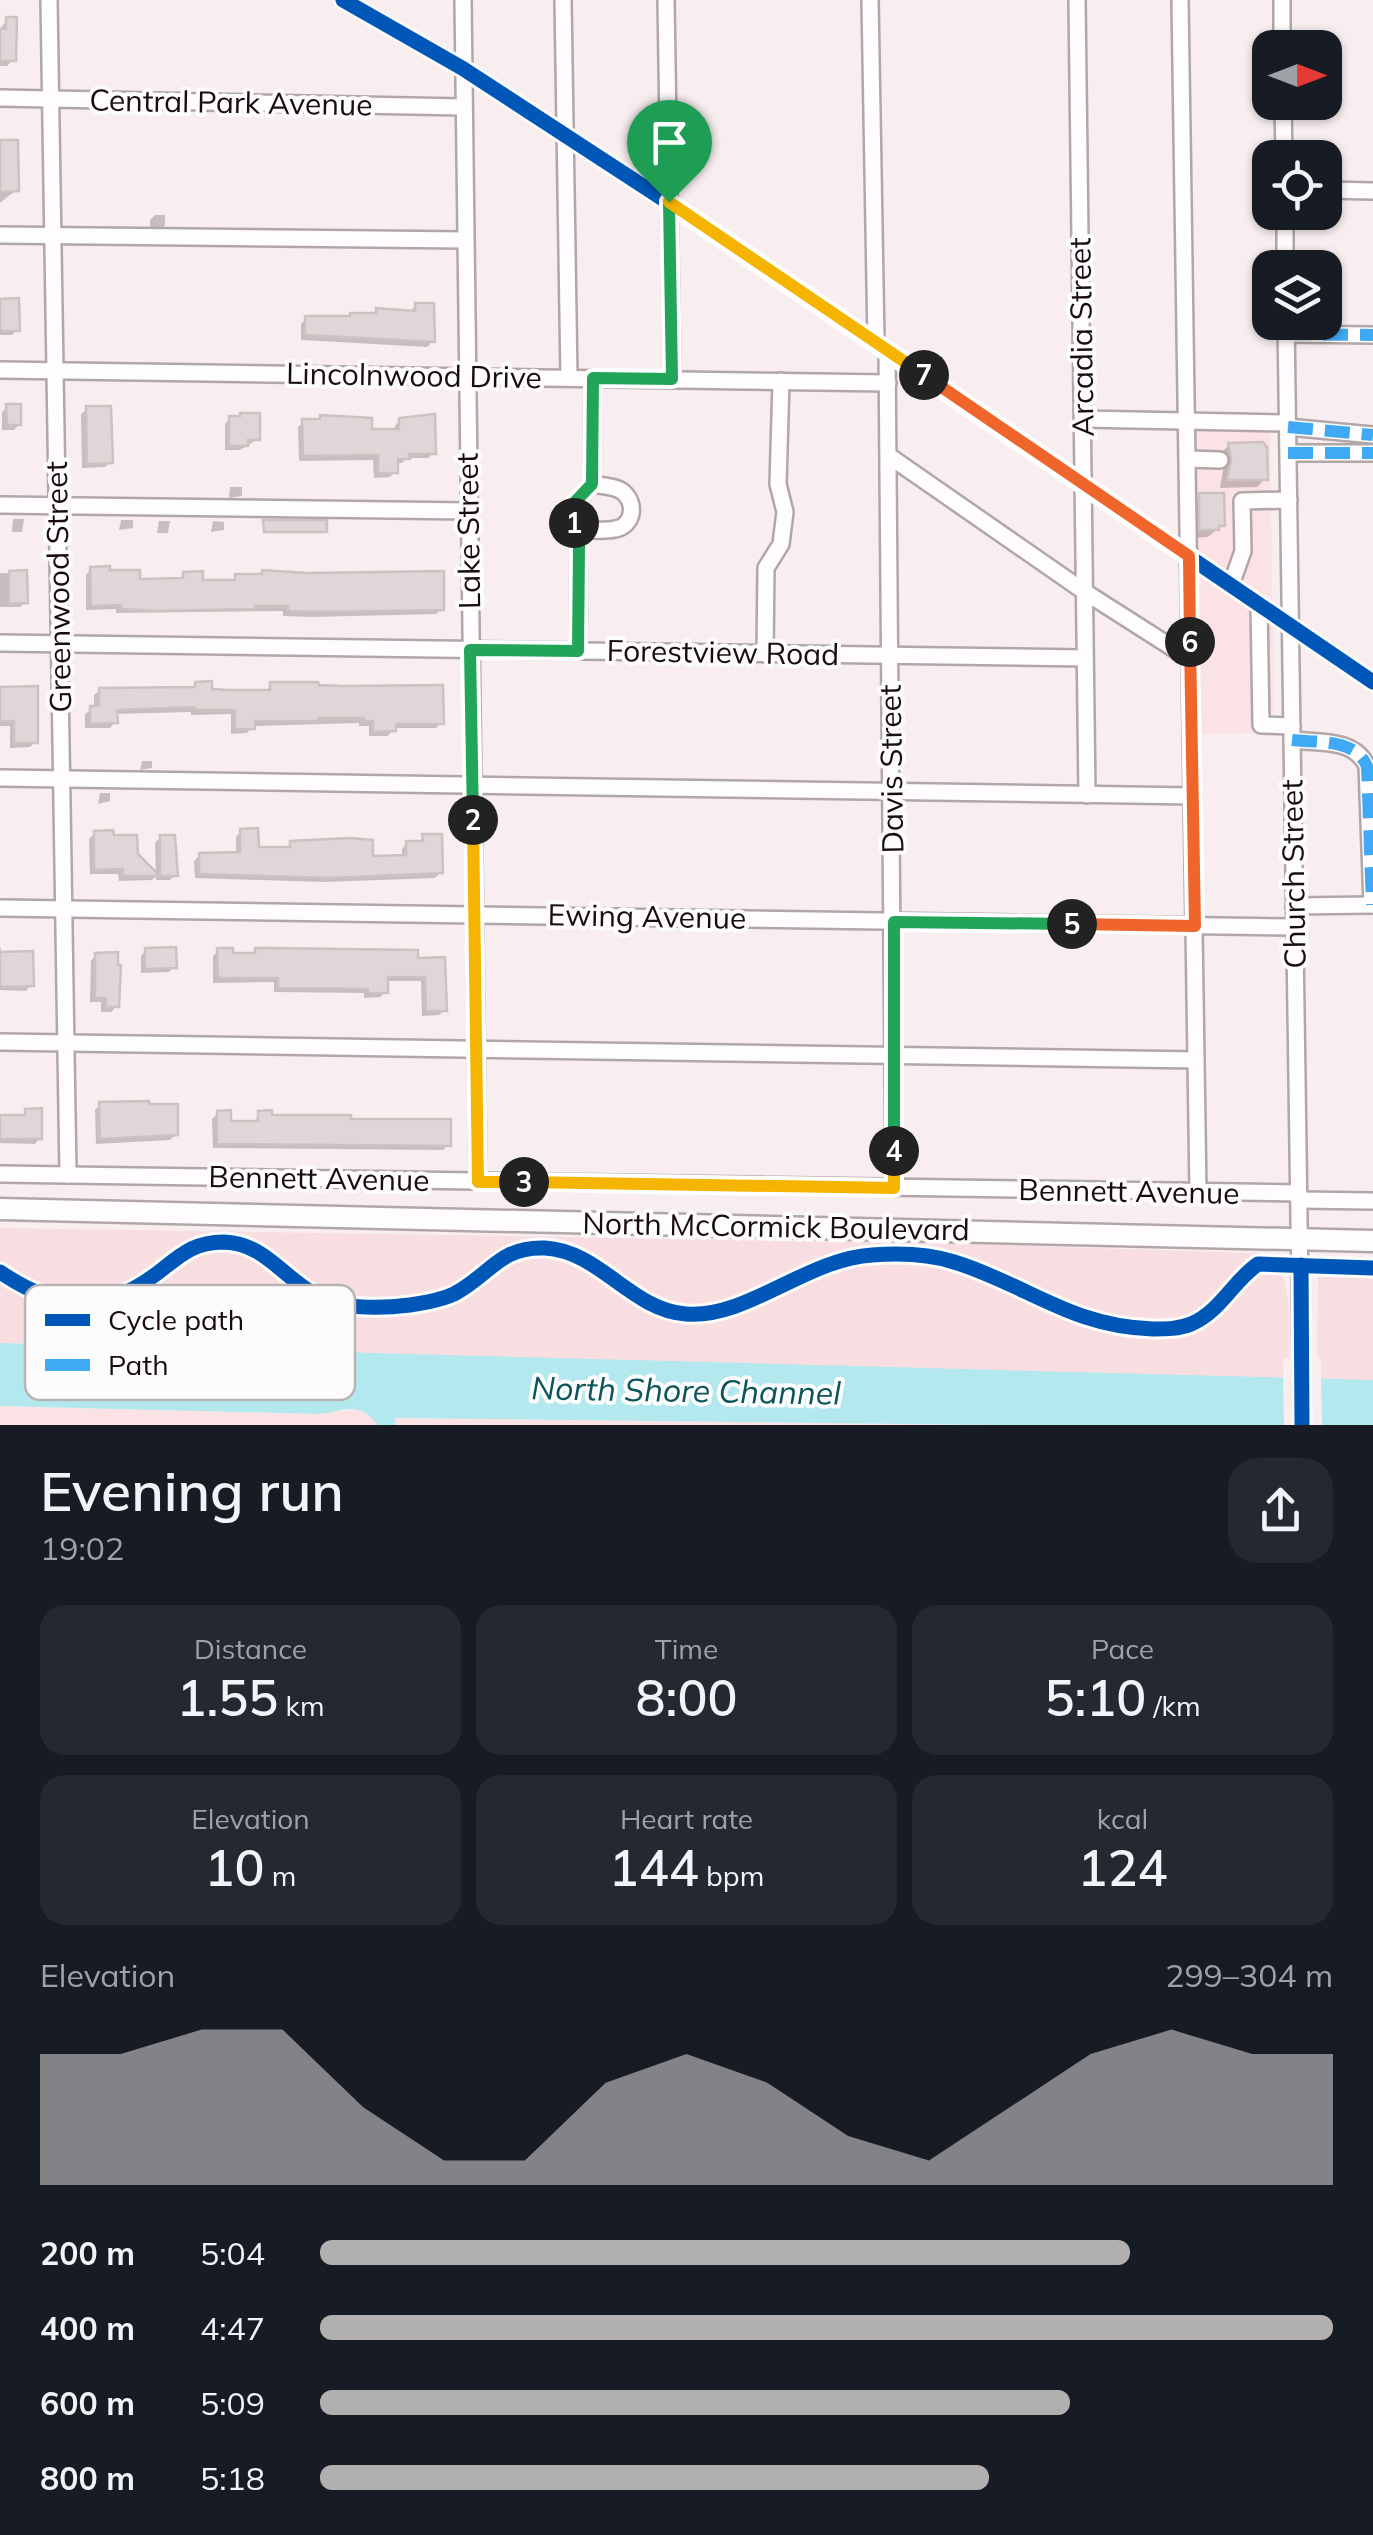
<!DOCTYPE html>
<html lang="en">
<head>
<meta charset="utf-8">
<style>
	body { margin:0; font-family:Mulish,sans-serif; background:#242831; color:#f1f3f6; height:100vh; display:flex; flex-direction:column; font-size:38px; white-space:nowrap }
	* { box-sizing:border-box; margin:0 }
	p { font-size:32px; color:#9ea1a6 }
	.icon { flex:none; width:55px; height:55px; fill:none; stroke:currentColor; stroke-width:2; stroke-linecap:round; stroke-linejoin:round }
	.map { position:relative; height:1425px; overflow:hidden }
	.panel { display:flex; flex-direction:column; background:#171b24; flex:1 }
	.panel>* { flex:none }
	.needle { width:65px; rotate:90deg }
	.controls { position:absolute; left:1252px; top:30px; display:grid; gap:20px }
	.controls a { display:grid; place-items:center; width:90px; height:90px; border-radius:20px; background:#171b24; box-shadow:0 2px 8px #0004; font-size:50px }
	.pin { position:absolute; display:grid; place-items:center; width:85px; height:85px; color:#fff; margin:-102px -42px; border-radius:50% 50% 50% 0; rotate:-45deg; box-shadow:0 0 10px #0007 }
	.pin .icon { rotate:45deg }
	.km { position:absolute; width:50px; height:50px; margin:-25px; border-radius:50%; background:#222; color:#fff; font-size:28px; line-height:50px; text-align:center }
	.round { display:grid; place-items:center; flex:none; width:105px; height:105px; border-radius:30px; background:#242831 }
	.headline { display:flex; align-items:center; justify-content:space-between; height:170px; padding:0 40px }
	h1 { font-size:55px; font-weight:600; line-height:75px }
	.stats { display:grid; grid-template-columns:repeat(3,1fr); gap:15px; height:170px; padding:10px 40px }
	.stats div { display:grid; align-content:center; border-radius:25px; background:#242831; text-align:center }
	.stats b { font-size:50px; font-weight:600 }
	.stats small { font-size:28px; font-weight:400 }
	.stats p { font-size:28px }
	.chart { height:280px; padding:20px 40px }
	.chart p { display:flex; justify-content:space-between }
	.chart svg { width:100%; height:180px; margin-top:10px; fill:#b2afb1; opacity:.7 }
	ul { padding:0 40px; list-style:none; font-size:32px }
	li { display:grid; grid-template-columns:160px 120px 1fr; align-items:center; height:75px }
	li i { height:25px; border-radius:12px; background:#b2afb1 }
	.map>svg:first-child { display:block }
</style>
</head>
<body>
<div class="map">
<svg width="1373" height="1425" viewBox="0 0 1373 1425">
	<rect width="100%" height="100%" fill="#f8eef0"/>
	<g fill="#fbe2e4">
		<path d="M1188,423L1270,424L1274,733L1193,734Z"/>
		<path d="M0,1406L320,1414L359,1409L367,1411L378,1425H0Z"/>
		<path d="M395,1418L988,1425H395Z"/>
	</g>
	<g fill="#f8dee0">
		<path d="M0,1228L892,1242L1257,1253C1297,1259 1287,1326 1289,1358H1283L1284,1380L0,1343Z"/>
		<path d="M1346,1257L1373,1259V1380L1321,1381V1358L1317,1357L1318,1278L1328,1265Z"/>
	</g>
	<path fill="#b3e8ee" d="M0,1343L1373,1380V1425H988L395,1418V1425H378C359,1401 348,1410 320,1414L0,1406Z"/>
	<path fill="#f8eef0" d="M1283,1375L1321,1376L1322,1425H1284Z"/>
	<g fill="#0003">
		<path d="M7,20L13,60L7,66H0V29Z"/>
		<path d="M0,143L16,190L0,203Z"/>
		<path d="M155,215H165V225L160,230H150V220Z"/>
		<path d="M0,301L17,330L12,335H0Z"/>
		<path d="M416,306L433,341L427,347L301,340V324L306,319L373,315L377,311H410Z"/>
		<path d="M7,407L19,424L14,430H2V412Z"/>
		<path d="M87,409L110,462L105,467L82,468L81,414Z"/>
		<path d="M230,418L258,439L240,450H225V424Z"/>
		<path d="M321,418L370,432L395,431V426L400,420L433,453L428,458H407L402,463H395V472L390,477L374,478L373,460L299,461L298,427L304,422L317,421Z"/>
		<path d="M1229,445L1265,479L1257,487L1220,488L1223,470L1220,454Z"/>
		<path d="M230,487H242V496L229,498Z"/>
		<path d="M1200,496L1222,525L1208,537L1191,538V505Z"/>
		<path d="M13,519H24L22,532H12Z"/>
		<path d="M121,520H133V528L119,530Z"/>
		<path d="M159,521H170L168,533H157Z"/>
		<path d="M213,521L224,522V530L211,532Z"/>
		<path d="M264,522L325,531L263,533Z"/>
		<path d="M91,569L138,582L177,581L184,574L200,583L230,582L236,576H259L262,572L442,609L436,614L311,617L283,616V611L116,613V609L86,610V575Z"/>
		<path d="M0,573H25V602L20,607H0Z"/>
		<path d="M196,684L210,692H266L271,685L441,723L436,728H394L388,736H369V726H359V723L253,726L247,733L231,734V714L191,715V712L115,714V722L110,728H85V714L94,708V695L100,690L191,689Z"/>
		<path d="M0,688L35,742L30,747L10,748V726H0Z"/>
		<path d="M142,761H152V768L140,770Z"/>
		<path d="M100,793H110V801L98,804Z"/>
		<path d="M241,831L256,850L285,849L291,844L370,858H402V849L407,843H417L424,837L441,872L435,878L324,882L195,878L194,861L200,855H236V837Z"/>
		<path d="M95,833L135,855L156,875L155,843L161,837L175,875L170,880H156V876L152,880L119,881L118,874H90L89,839Z"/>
		<path d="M0,946L2,955L31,985L26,991L0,990Z"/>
		<path d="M146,950L174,967L169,972L141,973V956Z"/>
		<path d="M256,950L415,953L445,1010L439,1015L422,1016L421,981H386V992L380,997L364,998V993L274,992V982L213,983V956L218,951L230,955H251Z"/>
		<path d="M96,955L117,1006L111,1012H101V1002H90L91,961Z"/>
		<path d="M100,1104L176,1134L170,1140L96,1144L95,1110Z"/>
		<path d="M26,1111L40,1138L35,1144L0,1143V1117H20Z"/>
		<path d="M218,1113L229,1124H254L259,1113L270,1118L449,1144L443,1150L213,1148L212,1119Z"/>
	</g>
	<g fill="#e1d6d7" stroke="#cdc1c2" stroke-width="2.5">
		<path d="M6,17H17L16,61H0V29H6Z"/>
		<path d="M0,140H18L19,191L0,192Z"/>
		<path d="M19,298L20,331H0V299Z"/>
		<path d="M415,303H434L435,342L305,335V316H350V313H376V308L415,311Z"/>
		<path d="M6,404H21V425H7Z"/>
		<path d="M86,406H111L113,463L87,464Z"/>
		<path d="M240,413H260V440H248V446H229V416H240Z"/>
		<path d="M435,414L436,454H409L410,459H398V473H378V455L303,456L302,419H320V415L372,418V429H399V418Z"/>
		<path d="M1263,442L1267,447L1268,480H1227L1231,459L1228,443Z"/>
		<path d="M1199,493H1224L1225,526H1219V530H1199Z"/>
		<path d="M263,520H327V532H264Z"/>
		<path d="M110,566V570H140V579L183,578V572L203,571V580H235V574H262V570L307,573L444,571V610L317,612L288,611V606H255V609L153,611L121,609V605L91,606L90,567Z"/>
		<path d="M27,570L28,603L9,604V571Z"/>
		<path d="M212,681V689L228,690H270V682H318L319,685L343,686L443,685L444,724H396V731L373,732V721H364V718H319V721H255V729H235V710H195V707L117,710L118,723L90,724V706H99V688L195,687V682Z"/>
		<path d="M38,686V743H14V721L0,722V687Z"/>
		<path d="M258,828L259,847H290V841L350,838L373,840V856L406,855V841H423L422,834H442L443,873L331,878L199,874V853L240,852V829Z"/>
		<path d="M113,830L114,835H137L138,854L160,876H123V869L94,870V831Z"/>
		<path d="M160,835H175L178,876H160Z"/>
		<path d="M176,947L177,968L145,969V948Z"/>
		<path d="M217,948H233V953H255V948H270L418,950V958L445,957L447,1011H426L425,977H388V993H368V989L278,988V978H218Z"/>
		<path d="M33,951L34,986L0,987V952Z"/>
		<path d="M118,952V965H121L119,1007H106V998H95V953Z"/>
		<path d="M149,1101V1104H178V1135L100,1139L99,1102Z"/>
		<path d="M42,1108V1139H0V1115H25V1109Z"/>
		<path d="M231,1110V1121H258V1111L272,1110V1115H351V1119H451V1146L217,1144V1111Z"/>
	</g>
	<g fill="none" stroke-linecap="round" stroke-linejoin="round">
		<g stroke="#b2a7a8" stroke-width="20">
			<g id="minor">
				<path d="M49,0L68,1175"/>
				<path d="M343,0L462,68L669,203L1373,682"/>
				<path d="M463,0L478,1181"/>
				<path d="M563,0L569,378"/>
				<path d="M666,0L672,379"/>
				<path d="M870,0L876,341"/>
				<path d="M1077,0L1087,795"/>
				<path d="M1180,0L1198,1193"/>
				<path d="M1282,0V48"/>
				<path d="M0,98L463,107"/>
				<path d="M1283,102L1284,158"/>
				<path d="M1325,190L1373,191"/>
				<path d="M1285,212V268"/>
				<path d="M0,235L465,240"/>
				<path d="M1286,322L1302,1425"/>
				<path d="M1286,334L1373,335"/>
				<path d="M887,350L894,1188"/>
				<path d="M0,370L888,383"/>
				<path d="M1083,419L1288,423"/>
				<path d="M1288,427L1373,435"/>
				<path d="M1288,453H1373"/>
				<path d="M889,456L1085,592L1190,659"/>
				<path d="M1187,459L1220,460"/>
				<path d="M0,505L469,511"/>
				<path d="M574,529C587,529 602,532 615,529C633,526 637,504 623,492C616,486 602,486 592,484"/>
				<path d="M1231,585L1243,551L1242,501L1289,500"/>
				<path d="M1259,604L1261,725L1292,726"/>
				<path d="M0,643L1085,658"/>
				<path d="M578,651L579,547L574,529L575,503L592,484L593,378"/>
				<path d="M765,654L766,568L781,544L785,512L778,484L781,381"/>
				<path d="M1292,740C1319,743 1354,738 1367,766L1372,905"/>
				<path d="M0,778L1193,796"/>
				<path d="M1294,906L1373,905"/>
				<path d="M0,908L1295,927"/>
				<path d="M0,1042L1196,1060"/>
				<path d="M0,1174L1299,1193"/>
				<path d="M1299,1200L1373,1201"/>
			</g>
		</g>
		<g stroke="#b2a7a8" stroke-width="25">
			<path id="major" d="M0,1209L1373,1241"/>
		</g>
		<use href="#minor" stroke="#fefcfd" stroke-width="15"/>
		<use href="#major" stroke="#fefcfd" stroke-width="20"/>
		<g stroke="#3fa9f5" stroke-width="12" stroke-dasharray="25 12" stroke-linecap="butt">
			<path d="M1286,334L1373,335"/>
			<path d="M1288,427L1373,435"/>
			<path d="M1288,453H1373"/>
			<path d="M1292,740C1319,743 1354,738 1367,766L1372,905"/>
		</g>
		<g stroke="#fcfcfc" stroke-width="21">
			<g id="cycleway">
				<path d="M343,0L462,68L669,203L1373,682"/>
				<path d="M1301,1265L1302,1425"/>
				<path d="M0,1272C61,1313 106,1315 164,1268C184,1252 197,1242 224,1242C263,1243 282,1276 314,1294C341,1309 379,1309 410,1305C424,1303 441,1300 454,1294C490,1275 500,1246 545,1248C600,1251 631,1310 686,1314C747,1319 806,1259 872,1255C898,1253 929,1254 954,1262C1026,1284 1071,1327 1153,1329C1166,1329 1179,1329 1191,1324C1220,1312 1233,1281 1258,1264L1373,1268"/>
			</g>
		</g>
		<use href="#cycleway" stroke="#0057b8" stroke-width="15"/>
	</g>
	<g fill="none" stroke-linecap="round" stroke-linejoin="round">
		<g stroke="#fff" stroke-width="20">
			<path id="split-1" d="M574,523V503L592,484L593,378L672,379L669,202"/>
		</g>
		<g stroke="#fff" stroke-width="20">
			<path id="split-2" d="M473,820L470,650L578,651L579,547L574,523"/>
		</g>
		<g stroke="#fff" stroke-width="20">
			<path id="split-3" d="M473,820L478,1182H524"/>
		</g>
		<g stroke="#fff" stroke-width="20">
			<path id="split-4" d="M524,1182L894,1188V1151"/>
		</g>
		<g stroke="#fff" stroke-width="20">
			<path id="split-5" d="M894,1151V922L1072,924"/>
		</g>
		<g stroke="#fff" stroke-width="20">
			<path id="split-6" d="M1072,924L1195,926L1190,642"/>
		</g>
		<g stroke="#fff" stroke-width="20">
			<path id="split-7" d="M924,375L1189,556L1190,642"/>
		</g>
		<g stroke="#fff" stroke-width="20">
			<path id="split-8" d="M669,202L924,375"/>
		</g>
		<use href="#split-1" stroke="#22a559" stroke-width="12"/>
		<use href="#split-2" stroke="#22a559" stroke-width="12"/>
		<use href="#split-3" stroke="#f5b400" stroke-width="12"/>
		<use href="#split-4" stroke="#f5b400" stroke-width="12"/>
		<use href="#split-5" stroke="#22a559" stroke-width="12"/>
		<use href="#split-6" stroke="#f0652b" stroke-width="12"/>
		<use href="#split-7" stroke="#f0652b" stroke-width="12"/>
		<use href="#split-8" stroke="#f5b400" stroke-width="12"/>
	</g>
	<g text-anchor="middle" stroke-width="8" stroke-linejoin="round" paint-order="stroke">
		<g font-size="30" fill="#180c0d" stroke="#fcfcfc">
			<text transform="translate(231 103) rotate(1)" y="10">Central Park Avenue</text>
			<text transform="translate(1082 337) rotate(-91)" y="10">Arcadia Street</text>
			<text transform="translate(414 376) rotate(1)" y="10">Lincolnwood Drive</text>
			<text transform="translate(469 531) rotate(-91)" y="10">Lake Street</text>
			<text transform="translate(59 587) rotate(-91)" y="10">Greenwood Street</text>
			<text transform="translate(723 653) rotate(1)" y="10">Forestview Road</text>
			<text transform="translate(892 769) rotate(-91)" y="10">Davis Street</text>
			<text transform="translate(1294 874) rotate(-91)" y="10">Church Street</text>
			<text transform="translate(647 917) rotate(1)" y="10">Ewing Avenue</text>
			<text transform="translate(319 1179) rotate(1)" y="10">Bennett Avenue</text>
			<text transform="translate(1129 1192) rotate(1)" y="10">Bennett Avenue</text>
			<text transform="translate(776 1227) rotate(1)" y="10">North McCormick Boulevard</text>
		</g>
		<g font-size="32" font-style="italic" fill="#0b5459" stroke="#fcfcfc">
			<text transform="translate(686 1391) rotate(1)" y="11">North Shore Channel</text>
		</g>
	</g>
	<rect x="25" y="1285" width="330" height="115" rx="15" fill="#fcfcfc" stroke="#b8b4b4" stroke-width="2.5"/>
	<rect x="45" y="1314" width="45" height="12" fill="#0057b8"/>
	<rect x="45" y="1359" width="45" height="12" fill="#3fa9f5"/>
	<g font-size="28" fill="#180c0d">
		<text x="108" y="1330">Cycle path</text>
		<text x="108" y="1375">Path</text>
	</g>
</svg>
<div class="controls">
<a><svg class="needle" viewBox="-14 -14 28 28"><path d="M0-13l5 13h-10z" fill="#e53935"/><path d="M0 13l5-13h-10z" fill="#9ea1a6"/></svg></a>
<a><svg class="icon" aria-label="locate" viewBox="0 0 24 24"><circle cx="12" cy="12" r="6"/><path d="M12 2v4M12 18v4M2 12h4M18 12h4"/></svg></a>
<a><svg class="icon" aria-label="layers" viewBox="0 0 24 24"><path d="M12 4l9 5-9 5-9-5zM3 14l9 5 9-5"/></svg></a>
</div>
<div class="pin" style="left:669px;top:202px;background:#1e9e55"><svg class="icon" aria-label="arrive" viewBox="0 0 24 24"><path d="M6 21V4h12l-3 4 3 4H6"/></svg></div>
<b class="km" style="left:574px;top:523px">1</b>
<b class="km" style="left:473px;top:820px">2</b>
<b class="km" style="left:524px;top:1182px">3</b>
<b class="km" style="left:894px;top:1151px">4</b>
<b class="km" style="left:1072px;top:924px">5</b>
<b class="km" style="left:1190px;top:642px">6</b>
<b class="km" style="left:924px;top:375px">7</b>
</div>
<section class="panel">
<div class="headline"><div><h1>Evening run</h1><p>19:02</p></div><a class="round"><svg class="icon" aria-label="share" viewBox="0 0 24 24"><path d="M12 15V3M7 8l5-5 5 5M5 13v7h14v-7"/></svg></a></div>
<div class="stats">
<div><p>Distance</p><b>1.55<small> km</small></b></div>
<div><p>Time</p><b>8:00</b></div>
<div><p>Pace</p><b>5:10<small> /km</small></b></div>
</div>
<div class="stats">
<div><p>Elevation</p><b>10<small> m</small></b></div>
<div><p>Heart rate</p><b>144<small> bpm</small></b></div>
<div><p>kcal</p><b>124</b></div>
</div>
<div class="chart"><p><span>Elevation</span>299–304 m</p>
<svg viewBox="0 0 160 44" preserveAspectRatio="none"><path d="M0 44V12L10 12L20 6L30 6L40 25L50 38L60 38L70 19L80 12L90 19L100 32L110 38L120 25L130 12L140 6L150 12L160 12V44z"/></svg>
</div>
<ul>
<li><b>200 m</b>5:04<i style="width:80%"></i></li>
<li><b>400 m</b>4:47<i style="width:100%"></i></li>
<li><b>600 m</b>5:09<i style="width:74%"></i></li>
<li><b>800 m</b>5:18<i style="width:66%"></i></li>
</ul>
</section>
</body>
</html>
